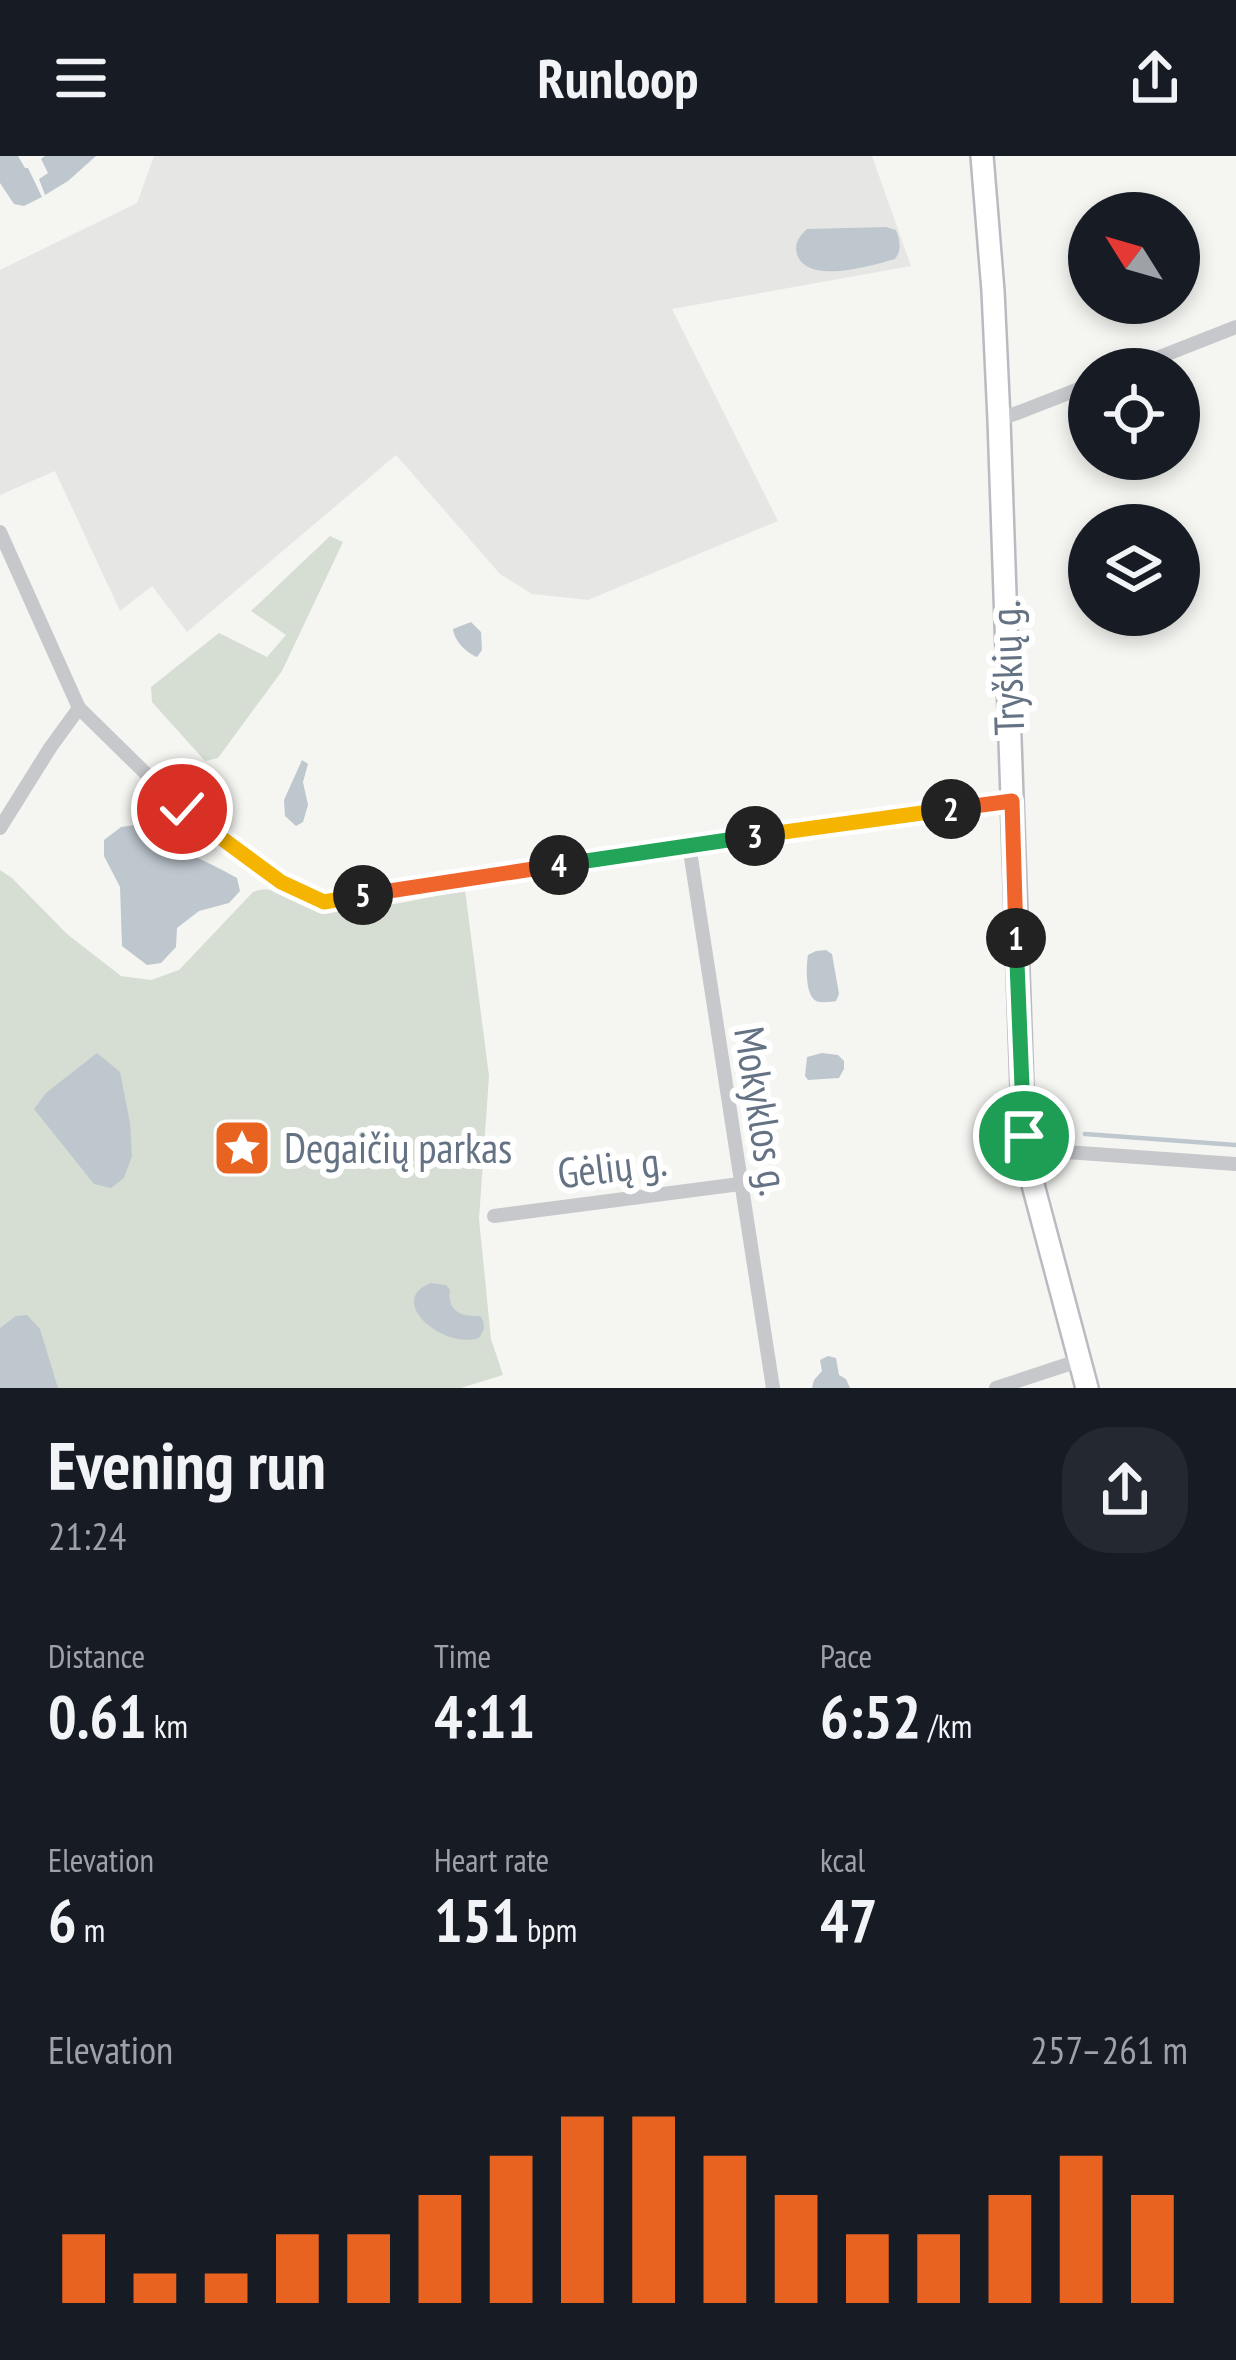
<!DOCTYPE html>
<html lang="en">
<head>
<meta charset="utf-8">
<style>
	body { margin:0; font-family:"PT Sans Narrow",sans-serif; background:#242831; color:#f1f3f6; height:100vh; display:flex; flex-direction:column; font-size:45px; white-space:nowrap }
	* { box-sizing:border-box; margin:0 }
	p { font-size:39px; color:#9ea1a6 }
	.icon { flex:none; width:66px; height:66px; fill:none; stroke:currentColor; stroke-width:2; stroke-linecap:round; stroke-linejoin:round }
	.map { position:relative; height:1232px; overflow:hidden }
	.sheet { display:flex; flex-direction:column; background:#171b24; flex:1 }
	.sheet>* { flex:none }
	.needle { width:78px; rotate:307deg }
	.controls { position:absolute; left:1068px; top:36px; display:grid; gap:24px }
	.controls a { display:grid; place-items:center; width:132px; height:132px; border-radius:50%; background:#171b24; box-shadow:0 6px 18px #0003; font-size:60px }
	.pin { position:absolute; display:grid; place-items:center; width:102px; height:102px; color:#fff; margin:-51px; border:6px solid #fff; border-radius:50%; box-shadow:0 3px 12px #0007 }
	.km { position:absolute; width:60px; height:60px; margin:-30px; border-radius:50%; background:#222; color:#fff; font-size:33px; line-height:60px; text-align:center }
	.round { display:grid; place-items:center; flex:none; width:126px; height:126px; border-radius:48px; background:#242831 }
	.overview { display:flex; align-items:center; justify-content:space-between; height:204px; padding:0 48px }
	h1 { font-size:66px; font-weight:700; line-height:90px }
	.stats { display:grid; grid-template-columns:repeat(3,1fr); gap:18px; height:204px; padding:12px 48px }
	.stats div { display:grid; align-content:center }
	.stats b { font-size:60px; font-weight:700 }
	.stats small { font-size:33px; font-weight:400 }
	.stats p { font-size:33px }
	.chart { height:336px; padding:24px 48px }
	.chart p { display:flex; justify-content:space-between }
	.chart svg { width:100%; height:216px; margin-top:12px; stroke:#e86320; stroke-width:6 }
	header { display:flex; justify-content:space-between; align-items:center; height:156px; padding:0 48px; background:#171b24; font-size:54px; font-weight:700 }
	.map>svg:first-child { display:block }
</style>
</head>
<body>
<header><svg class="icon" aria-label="menu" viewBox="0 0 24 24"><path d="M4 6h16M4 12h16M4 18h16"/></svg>Runloop<svg class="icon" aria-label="share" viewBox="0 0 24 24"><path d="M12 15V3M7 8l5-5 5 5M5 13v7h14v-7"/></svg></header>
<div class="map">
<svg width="1236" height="1232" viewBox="0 0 1236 1232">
	<rect width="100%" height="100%" fill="#f5f6f2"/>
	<path fill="#e6e7e5" d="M154,0H872L911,110L672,153L778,365L588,444L532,438L500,418L396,299L187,476L152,430L120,455L55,315L0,339V114L137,47Z"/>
	<g fill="#d6ddd3">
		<path d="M330,380L343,386L282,515L218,602L205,605L152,546L151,531L219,477L267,501L286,479L251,455Z"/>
		<path d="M0,714L12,722L67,778L121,820L151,824L179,814L253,736C273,729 278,739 296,746C306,749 322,752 333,752C377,755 422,742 465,734L489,920L479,1063L491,1183L503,1219L461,1232H0Z"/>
	</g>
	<g fill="#bec7ce">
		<path d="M0,0H18L25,12H28L42,41L24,50L14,48L0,27Z"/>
		<path d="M45,0H96L68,25L45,39L39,23L48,17L41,3Z"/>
		<path d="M886,71L896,74C900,84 902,94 895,103C873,109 807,130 797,98C794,87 799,81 807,73Z"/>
		<path d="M471,466L481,476L482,494L477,501C466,497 454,484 453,473Z"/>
		<path d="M302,604L308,608L303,626L308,649L303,666L296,670L285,660L284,644Z"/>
		<path d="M135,669C168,689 203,703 237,722L240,735L229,747L199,755L177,772L176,791L161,807L147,809L122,790L120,731L104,700V684L121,671Z"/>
		<path d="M826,794L832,798L839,838L836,845C832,846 820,847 816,845C805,839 806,810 808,799L816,795Z"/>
		<path d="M97,897L120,916L130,967L132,1000L124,1022L111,1032L94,1028L34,953L46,937Z"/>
		<path d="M822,897L838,899L844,905V913L839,922L808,924L805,920L807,901Z"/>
		<path d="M431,1127L446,1129L450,1134C447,1155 461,1161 480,1160C486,1168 485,1173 479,1182C443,1194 385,1144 431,1127Z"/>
		<path d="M27,1159L40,1173L58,1232H0V1172L16,1160Z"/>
		<path d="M828,1200L836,1202L839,1219L846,1223L850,1232H812L814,1224L822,1215L820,1204Z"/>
	</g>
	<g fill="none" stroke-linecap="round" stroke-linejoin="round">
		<path stroke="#bec7ce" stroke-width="4.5" d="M1085,978L1236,989"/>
		<g stroke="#b8bbc0" stroke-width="26">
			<path id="secondary" d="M982,0L993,135L999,264L1023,961L1032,1025L1087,1232"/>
		</g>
		<g stroke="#c6c8cc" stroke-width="14">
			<path d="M1129,213L1236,171"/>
			<path d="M999,264L1089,229"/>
			<path d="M0,376L79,552L182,653L282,726L324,746L689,689L1012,645"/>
			<path d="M0,672L50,592L79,552"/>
			<path d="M689,689L773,1232"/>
			<path d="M1027,999L1052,995L1236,1008"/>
			<path d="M494,1060L740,1028"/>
			<path d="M996,1232L1081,1204"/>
		</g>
		<use href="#secondary" stroke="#fff" stroke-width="21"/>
	</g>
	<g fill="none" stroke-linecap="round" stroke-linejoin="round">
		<g stroke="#fff" stroke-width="24">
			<path id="split-1" d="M1016,782L1024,980"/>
		</g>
		<g stroke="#fff" stroke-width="24">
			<path id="split-2" d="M951,653L1012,645L1016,782"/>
		</g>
		<g stroke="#fff" stroke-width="24">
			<path id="split-3" d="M755,680L951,653"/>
		</g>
		<g stroke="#fff" stroke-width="24">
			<path id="split-4" d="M559,709L755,680"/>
		</g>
		<g stroke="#fff" stroke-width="24">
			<path id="split-5" d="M363,739L559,709"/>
		</g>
		<g stroke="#fff" stroke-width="24">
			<path id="split-6" d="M182,653L281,726L324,746L363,739"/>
		</g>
		<use href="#split-1" stroke="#22a559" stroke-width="15"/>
		<use href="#split-2" stroke="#f0652b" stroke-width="15"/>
		<use href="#split-3" stroke="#f5b400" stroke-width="15"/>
		<use href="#split-4" stroke="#22a559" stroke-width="15"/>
		<use href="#split-5" stroke="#f0652b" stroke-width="15"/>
		<use href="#split-6" stroke="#f5b400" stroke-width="15"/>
	</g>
	<defs>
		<g id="sight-square" transform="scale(3)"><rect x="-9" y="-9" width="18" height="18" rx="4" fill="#e86320" stroke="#fff"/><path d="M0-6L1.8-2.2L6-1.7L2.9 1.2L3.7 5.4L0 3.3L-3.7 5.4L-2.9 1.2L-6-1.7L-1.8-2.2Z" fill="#fff"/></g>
	</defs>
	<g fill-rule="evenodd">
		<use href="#sight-square" x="242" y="992"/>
	</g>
	<g text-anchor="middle" stroke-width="12" stroke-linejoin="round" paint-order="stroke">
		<g font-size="42" fill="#647284" stroke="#fff">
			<text transform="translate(1007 512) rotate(-92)" y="15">Tryškių g.</text>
			<text transform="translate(762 955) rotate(81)" y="15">Mokyklos g.</text>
			<text transform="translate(612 1011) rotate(-7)" y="15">Gėlių g.</text>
		</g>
		<g font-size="42" fill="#647284" stroke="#fff" text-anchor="start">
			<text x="284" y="1007">Degaičių parkas</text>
		</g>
	</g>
</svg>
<div class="controls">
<a><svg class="needle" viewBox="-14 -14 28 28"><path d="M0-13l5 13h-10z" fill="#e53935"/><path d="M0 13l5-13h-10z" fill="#9ea1a6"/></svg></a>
<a><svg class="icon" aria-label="locate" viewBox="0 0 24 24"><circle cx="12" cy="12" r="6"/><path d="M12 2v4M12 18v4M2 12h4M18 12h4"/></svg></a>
<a><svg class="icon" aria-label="layers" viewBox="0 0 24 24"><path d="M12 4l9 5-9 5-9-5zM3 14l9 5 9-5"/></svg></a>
</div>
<div class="pin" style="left:1024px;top:980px;background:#1e9e55"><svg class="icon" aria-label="arrive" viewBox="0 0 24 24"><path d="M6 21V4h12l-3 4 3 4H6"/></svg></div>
<div class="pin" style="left:182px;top:653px;background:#d93025"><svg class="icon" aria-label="check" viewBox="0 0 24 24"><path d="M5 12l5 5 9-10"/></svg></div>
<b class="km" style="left:1016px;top:782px">1</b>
<b class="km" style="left:951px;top:653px">2</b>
<b class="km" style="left:755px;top:680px">3</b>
<b class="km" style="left:559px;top:709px">4</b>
<b class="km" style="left:363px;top:739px">5</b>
</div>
<section class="sheet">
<div class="overview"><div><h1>Evening run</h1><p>21:24</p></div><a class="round"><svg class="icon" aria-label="share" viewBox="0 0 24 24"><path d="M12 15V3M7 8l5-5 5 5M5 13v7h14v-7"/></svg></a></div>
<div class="stats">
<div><p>Distance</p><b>0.61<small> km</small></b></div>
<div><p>Time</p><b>4:11</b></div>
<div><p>Pace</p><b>6:52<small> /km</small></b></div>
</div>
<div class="stats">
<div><p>Elevation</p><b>6<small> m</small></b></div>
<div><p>Heart rate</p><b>151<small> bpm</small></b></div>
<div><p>kcal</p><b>47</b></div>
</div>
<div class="chart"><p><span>Elevation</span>257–261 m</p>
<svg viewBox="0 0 160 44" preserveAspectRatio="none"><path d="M5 44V30M15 44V38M25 44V38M35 44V30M45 44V30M55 44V22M65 44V14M75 44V6M85 44V6M95 44V14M105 44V22M115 44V30M125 44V30M135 44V22M145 44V14M155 44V22"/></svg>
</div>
</section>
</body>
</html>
